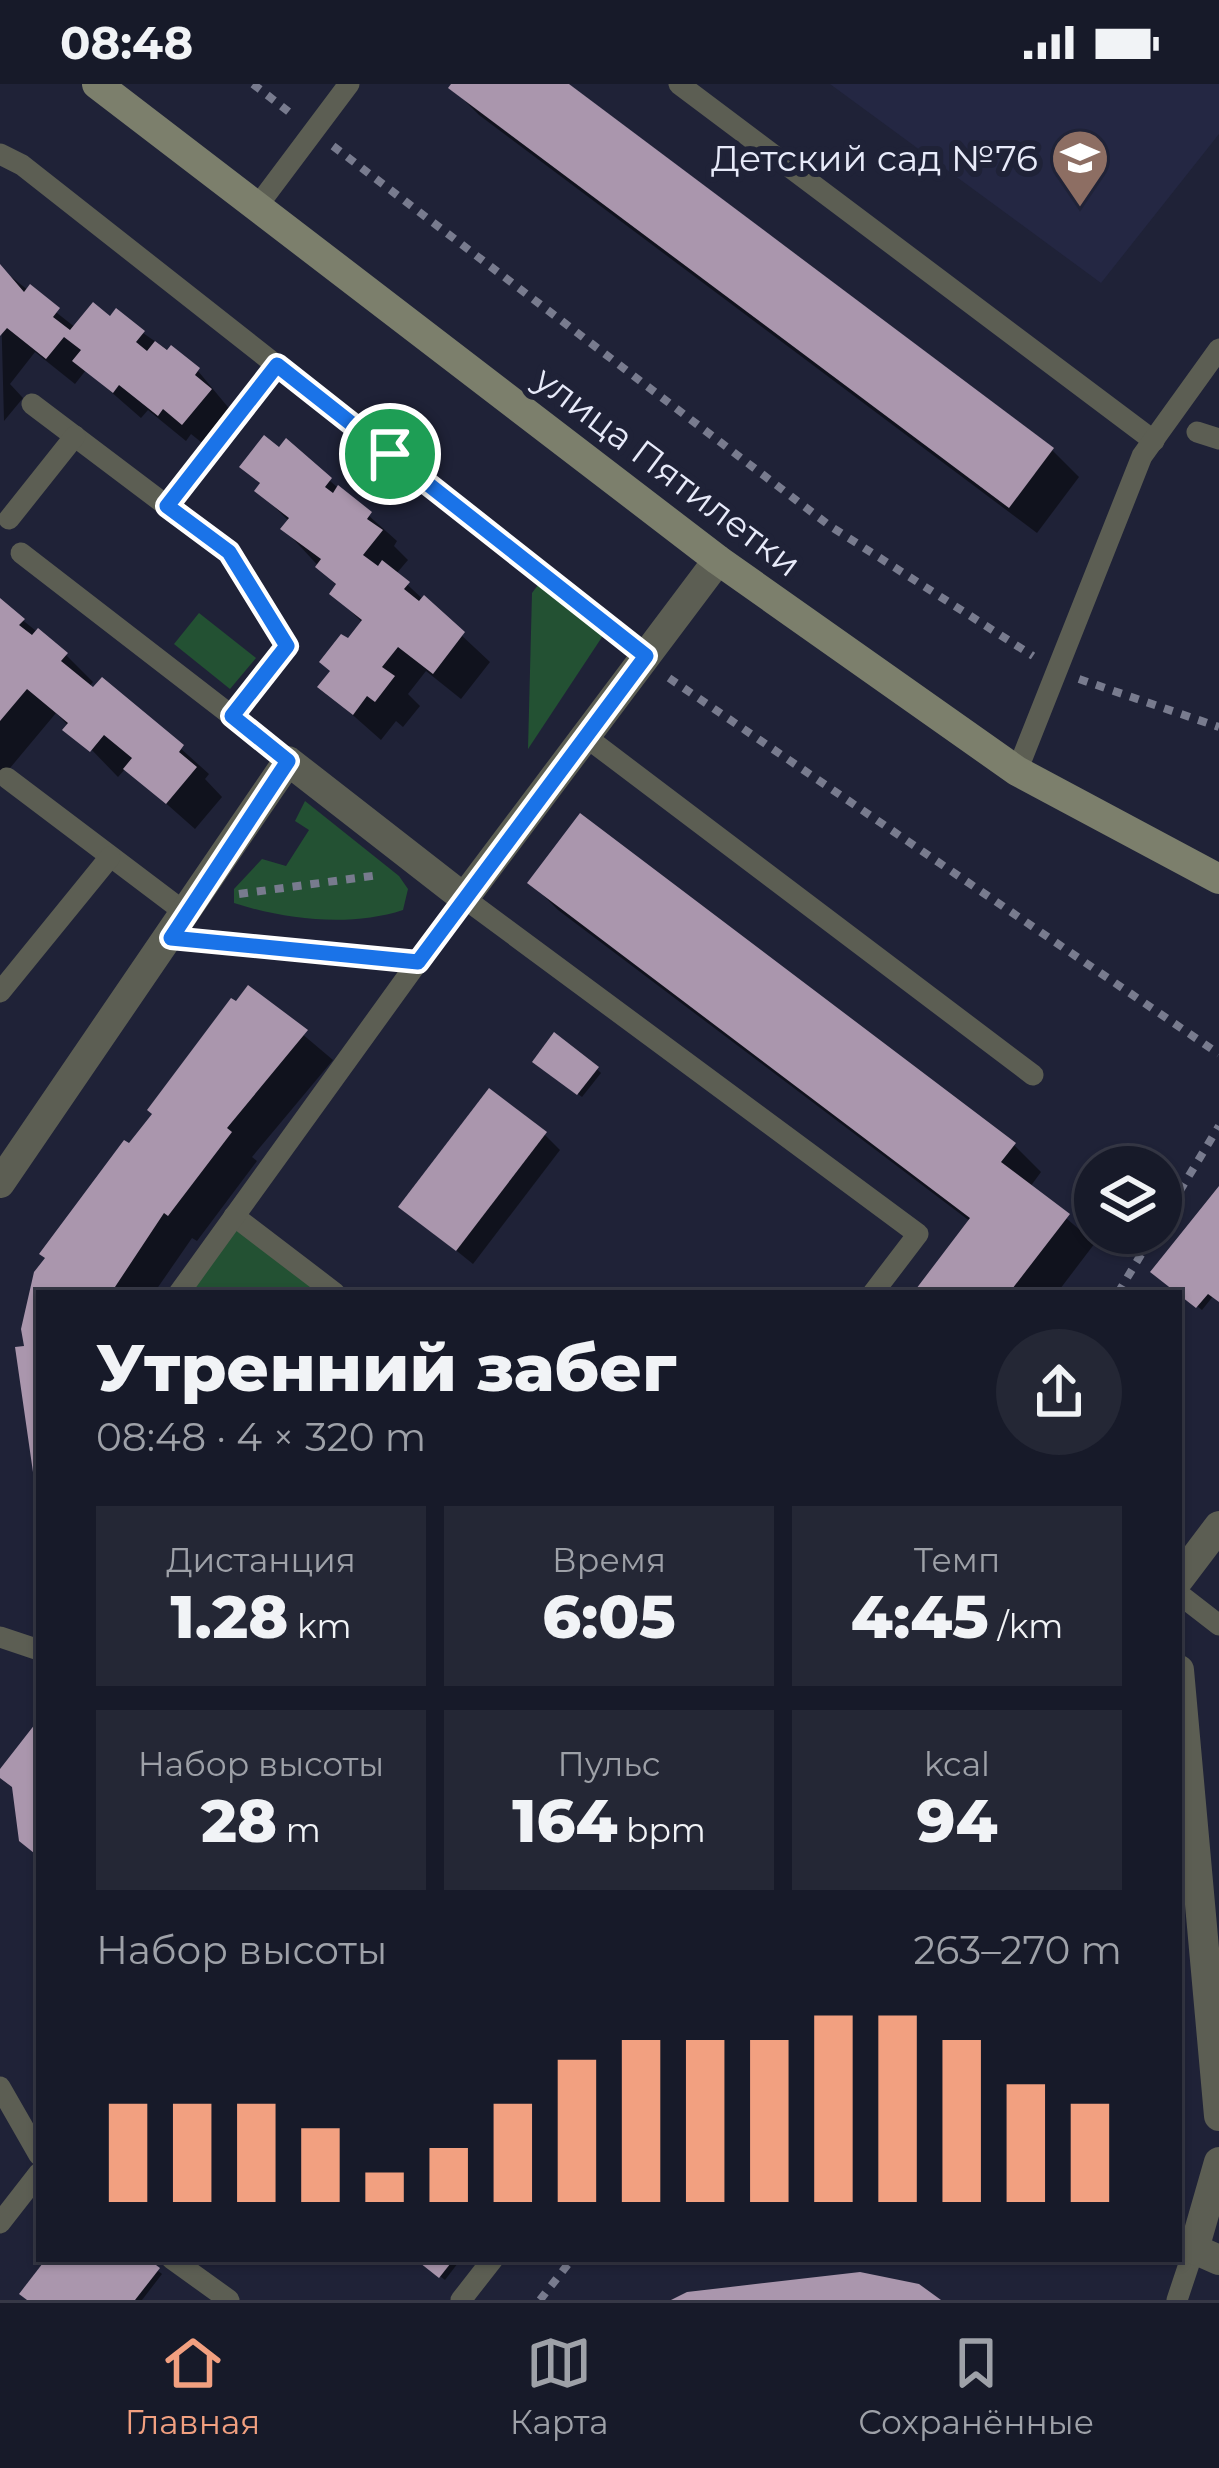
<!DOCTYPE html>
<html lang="ru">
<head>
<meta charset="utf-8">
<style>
	body { margin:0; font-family:Montserrat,sans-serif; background:#242735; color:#f1f3f6; height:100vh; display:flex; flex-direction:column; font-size:45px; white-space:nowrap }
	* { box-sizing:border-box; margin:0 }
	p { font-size:39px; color:#9ea1a8 }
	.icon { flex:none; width:66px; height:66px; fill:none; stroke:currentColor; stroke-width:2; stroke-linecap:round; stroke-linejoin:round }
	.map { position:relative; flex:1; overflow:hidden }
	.side { position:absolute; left:36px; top:1206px; width:1146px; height:972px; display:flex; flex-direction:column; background:#171a29; border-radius:0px; box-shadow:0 3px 9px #0004,0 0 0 3px #363846 }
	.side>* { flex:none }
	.controls { position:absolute; left:1074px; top:1062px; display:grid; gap:24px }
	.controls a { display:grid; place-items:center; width:108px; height:108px; border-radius:50%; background:#171a29; box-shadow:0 3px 9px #0004,0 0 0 3px #363846; font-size:60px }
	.pin { position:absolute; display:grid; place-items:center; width:102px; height:102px; color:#fff; margin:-51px; border:6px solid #fff; border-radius:50%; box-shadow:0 3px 12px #0007 }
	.round { display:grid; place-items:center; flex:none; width:126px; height:126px; border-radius:63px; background:#242735 }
	.overview { display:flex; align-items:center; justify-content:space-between; height:204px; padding:0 60px }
	h1 { font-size:66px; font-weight:800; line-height:90px }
	.metrics { display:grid; grid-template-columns:repeat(3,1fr); gap:18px; height:204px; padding:12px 60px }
	.metrics div { display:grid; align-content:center; border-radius:0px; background:#242735; text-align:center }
	.metrics b { font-size:60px; font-weight:800 }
	.metrics small { font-size:33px; font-weight:400 }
	.metrics p { font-size:33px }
	.chart { height:336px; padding:24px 60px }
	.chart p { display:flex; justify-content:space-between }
	.chart svg { width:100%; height:216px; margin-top:12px; stroke:#f2a080; stroke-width:6 }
	.status { display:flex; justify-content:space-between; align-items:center; height:84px; padding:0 60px; background:#171a29; direction:ltr }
	.status svg { height:33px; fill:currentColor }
	.dock { display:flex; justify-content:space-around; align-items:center; height:168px; border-top:3px solid #363846; background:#171a29; font-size:33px; color:#9ea1a8 }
	.dock a { display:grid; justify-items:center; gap:6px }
	.dock .on { color:#f2a080 }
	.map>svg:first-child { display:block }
</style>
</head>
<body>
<div class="status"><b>08:48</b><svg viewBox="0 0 49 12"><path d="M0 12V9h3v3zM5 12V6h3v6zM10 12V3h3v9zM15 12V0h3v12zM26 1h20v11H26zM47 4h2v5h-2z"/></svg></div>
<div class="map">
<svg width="1219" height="2216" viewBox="0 0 1219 2216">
	<rect width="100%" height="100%" fill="#1f2237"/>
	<path fill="#242743" d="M830,0H1219V50L1101,199Z"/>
	<g fill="#235133">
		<path d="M541,497L604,550L528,665L532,509Z"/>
		<path d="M199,529L256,574L230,605L174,560Z"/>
		<path d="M305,717L399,792L408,805L403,826C351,843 286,836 234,819V805L262,775L286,782L309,746L295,737Z"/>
		<path d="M234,1132L335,1209H179Z"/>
	</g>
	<g fill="#0007">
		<path d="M454,0H564L1052,366L1079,393L1037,449L479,31L452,4Z"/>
		<path d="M0,184L76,244L110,236L143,249L198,287L237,334L211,366L191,350L186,357L148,326L141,334L86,286L75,300L35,268L10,300L23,314L4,337Z"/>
		<path d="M243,383L329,396L397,457L394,462L408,476L396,490L490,578L461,615L426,587L408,610L420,622L403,643L396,637L381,656L321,603L363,539L333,510L338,503L284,445L290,438L258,407L262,401Z"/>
		<path d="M0,518L66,571L93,598L89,603L130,619L209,690L205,695L222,713L195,745L126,684L118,693L56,629L0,696Z"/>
		<path d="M531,799L1014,1061L1041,1088L1030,1103L1095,1159L1057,1209H917L971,1138L558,826Z"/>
		<path d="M249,905L333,976L252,1073L257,1077L197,1157L192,1154L154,1209H39V1402L19,1265L27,1264L37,1189Z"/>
		<path d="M540,981L597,985L601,989L582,1013Z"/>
		<path d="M545,1051L560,1066L473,1180L402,1123Z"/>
		<path d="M1219,1107V1216L1214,1211L1202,1226L1154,1188Z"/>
		<path d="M50,2175H143L162,2190L142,2216H30Z"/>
		<path d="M418,2175H461L445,2196Z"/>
	</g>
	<g fill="#aa96ad">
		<path d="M451,0H569L1054,364L1009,424L448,4Z"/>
		<path d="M0,180L24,208L30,200L60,224L53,233L70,246L93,218L110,232L116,224L145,247L136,258L147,267L155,257L167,266L171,261L200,284L195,291L212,305L182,341L163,325L158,332L119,301L113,309L72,277L81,266L64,253L46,275L7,244L0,252Z"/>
		<path d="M264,351L279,363L286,354L332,394L325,403L333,409L338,401L372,428L367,435L383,446L363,471L378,482L382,476L410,498L404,505L419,517L424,511L465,548L433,590L398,563L382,583L395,592L375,618L367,612L353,631L317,603L330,587L319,578L341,550L348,554L362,536L329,510L336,500L315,483L321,475L280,445L289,434L254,407L260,399L239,383Z"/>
		<path d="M0,514L25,535L19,541L32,551L38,544L68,569L61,577L93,603L102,593L184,661L179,668L197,683L166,720L123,685L132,674L104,651L90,668L62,646L68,639L27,605L0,637Z"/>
		<path d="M580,729L1016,1059L1001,1078L1070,1130L1009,1209H913L970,1134L527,799Z"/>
		<path d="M248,901L308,946L227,1044L232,1048L168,1132L164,1129L111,1209H39L36,1409L15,1263L24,1262L21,1245L34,1188L45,1174L39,1170L124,1056L129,1059L152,1030L147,1026L231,914L236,917Z"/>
		<path d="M554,948L599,983L577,1011L532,978Z"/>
		<path d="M489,1004L547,1048L456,1167L398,1123Z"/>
		<path d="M1219,1102V1218L1208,1210L1196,1224L1150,1188Z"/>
		<path d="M39,1635V1773L19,1757L12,1703L0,1694V1685Z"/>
		<path d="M46,2175H148L160,2184L135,2216H27L19,2210Z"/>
		<path d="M415,2175H454L439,2194Z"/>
		<path d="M860,2188L919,2200L941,2216H671L687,2208Z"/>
	</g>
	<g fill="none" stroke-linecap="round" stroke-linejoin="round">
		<g stroke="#787b8e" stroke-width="8" stroke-dasharray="9 9" stroke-linecap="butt">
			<path d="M253,0L293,31"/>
			<path d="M333,62L830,442L1033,572"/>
			<path d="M183,402L262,300"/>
			<path d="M669,594L1219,970"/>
			<path d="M1079,595L1219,643"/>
			<path d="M239,810L379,791"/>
			<path d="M1161,1138L1219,1042"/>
			<path d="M1118,1209L1154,1149"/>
			<path d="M540,2216L572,2175"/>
		</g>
		<g stroke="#5c5e53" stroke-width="21">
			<path d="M679,0L1154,357"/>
			<path d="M0,70L22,81L646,572"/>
			<path d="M256,124L349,0"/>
			<path d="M32,320L228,468L287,562L232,632L288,677"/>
			<path d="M1197,348L1219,355"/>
			<path d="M9,435L75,352"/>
			<path d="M21,469L232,632"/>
			<path d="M586,653L1033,991"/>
			<path d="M1017,687L1142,372L1219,265"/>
			<path d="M7,694L187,830"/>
			<path d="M171,854L419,878"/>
			<path d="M0,908L110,773"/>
			<path d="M234,1132L335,1209"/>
			<path d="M179,1209L464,814L918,1150L873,1209"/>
			<path d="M1179,1510L1219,1541"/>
			<path d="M0,1553L39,1566"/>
			<path d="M0,2003L39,2071"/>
			<path d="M0,2139L39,2089"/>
			<path d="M172,2175L229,2216"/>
			<path d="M461,2216L493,2175"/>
			<path d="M1177,2216L1194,2165L1179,2162"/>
		</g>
		<g stroke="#5c5e53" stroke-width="30">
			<path d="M0,1099L288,677L464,814L718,476"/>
			<path d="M1179,1495L1219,1442"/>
			<path d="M1179,1586L1219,2032"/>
			<path d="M1219,2078L1194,2165L1219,2176"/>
		</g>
		<path stroke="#7c7f6c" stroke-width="30" d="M97,0L718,476L1017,687L1219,795"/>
	</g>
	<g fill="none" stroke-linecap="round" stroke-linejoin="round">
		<g stroke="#fff" stroke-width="24">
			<path id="route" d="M277,281L646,572L418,878L171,854L288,677L232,632L287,562L229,468L167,422Z"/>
		</g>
		<use href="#route" stroke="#1a73e8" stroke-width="15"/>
	</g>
	<defs>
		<g id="school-pin" transform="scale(3)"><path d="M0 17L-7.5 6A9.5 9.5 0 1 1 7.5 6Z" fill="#8d6e63" stroke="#1f2237"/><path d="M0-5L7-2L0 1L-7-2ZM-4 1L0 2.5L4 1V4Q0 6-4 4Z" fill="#fff"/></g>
	</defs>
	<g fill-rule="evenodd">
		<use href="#school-pin" x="1080" y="74"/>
	</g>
	<g text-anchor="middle" stroke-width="12" stroke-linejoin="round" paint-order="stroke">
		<g font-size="36" fill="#e7eaf9" stroke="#1f2237" text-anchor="end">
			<text x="1038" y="87">Детский сад №76</text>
		</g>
		<g font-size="36" fill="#e7eaf9" stroke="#1f2237">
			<text transform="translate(668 387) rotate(37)" y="13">улица Пятилетки</text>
		</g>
	</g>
</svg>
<div class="controls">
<a><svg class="icon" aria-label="layers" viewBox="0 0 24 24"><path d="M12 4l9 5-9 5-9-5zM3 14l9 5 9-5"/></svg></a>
</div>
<div class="pin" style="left:390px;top:370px;background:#1e9e55"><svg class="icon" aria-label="arrive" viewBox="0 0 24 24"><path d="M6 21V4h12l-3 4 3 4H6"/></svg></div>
<section class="side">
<div class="overview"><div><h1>Утренний забег</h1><p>08:48 · 4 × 320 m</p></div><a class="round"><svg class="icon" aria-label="share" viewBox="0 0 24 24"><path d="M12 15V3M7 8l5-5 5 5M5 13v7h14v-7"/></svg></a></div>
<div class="metrics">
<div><p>Дистанция</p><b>1.28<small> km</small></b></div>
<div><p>Время</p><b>6:05</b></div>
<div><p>Темп</p><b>4:45<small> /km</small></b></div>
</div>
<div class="metrics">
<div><p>Набор высоты</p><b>28<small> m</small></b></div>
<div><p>Пульс</p><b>164<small> bpm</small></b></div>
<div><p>kcal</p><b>94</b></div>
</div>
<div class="chart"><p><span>Набор высоты</span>263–270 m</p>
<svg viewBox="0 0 160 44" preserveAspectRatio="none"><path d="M5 44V24M15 44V24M25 44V24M35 44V29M45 44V38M55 44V33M65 44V24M75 44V15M85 44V11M95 44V11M105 44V11M115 44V6M125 44V6M135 44V11M145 44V20M155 44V24"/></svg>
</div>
</section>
</div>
<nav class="dock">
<a class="on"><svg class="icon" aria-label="home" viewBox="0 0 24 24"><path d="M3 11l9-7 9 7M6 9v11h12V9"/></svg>Главная</a>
<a><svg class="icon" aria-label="map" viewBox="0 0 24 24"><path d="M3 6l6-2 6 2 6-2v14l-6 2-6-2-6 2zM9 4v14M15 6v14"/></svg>Карта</a>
<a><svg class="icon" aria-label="saved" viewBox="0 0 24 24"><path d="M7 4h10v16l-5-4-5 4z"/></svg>Сохранённые</a>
</nav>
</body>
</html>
